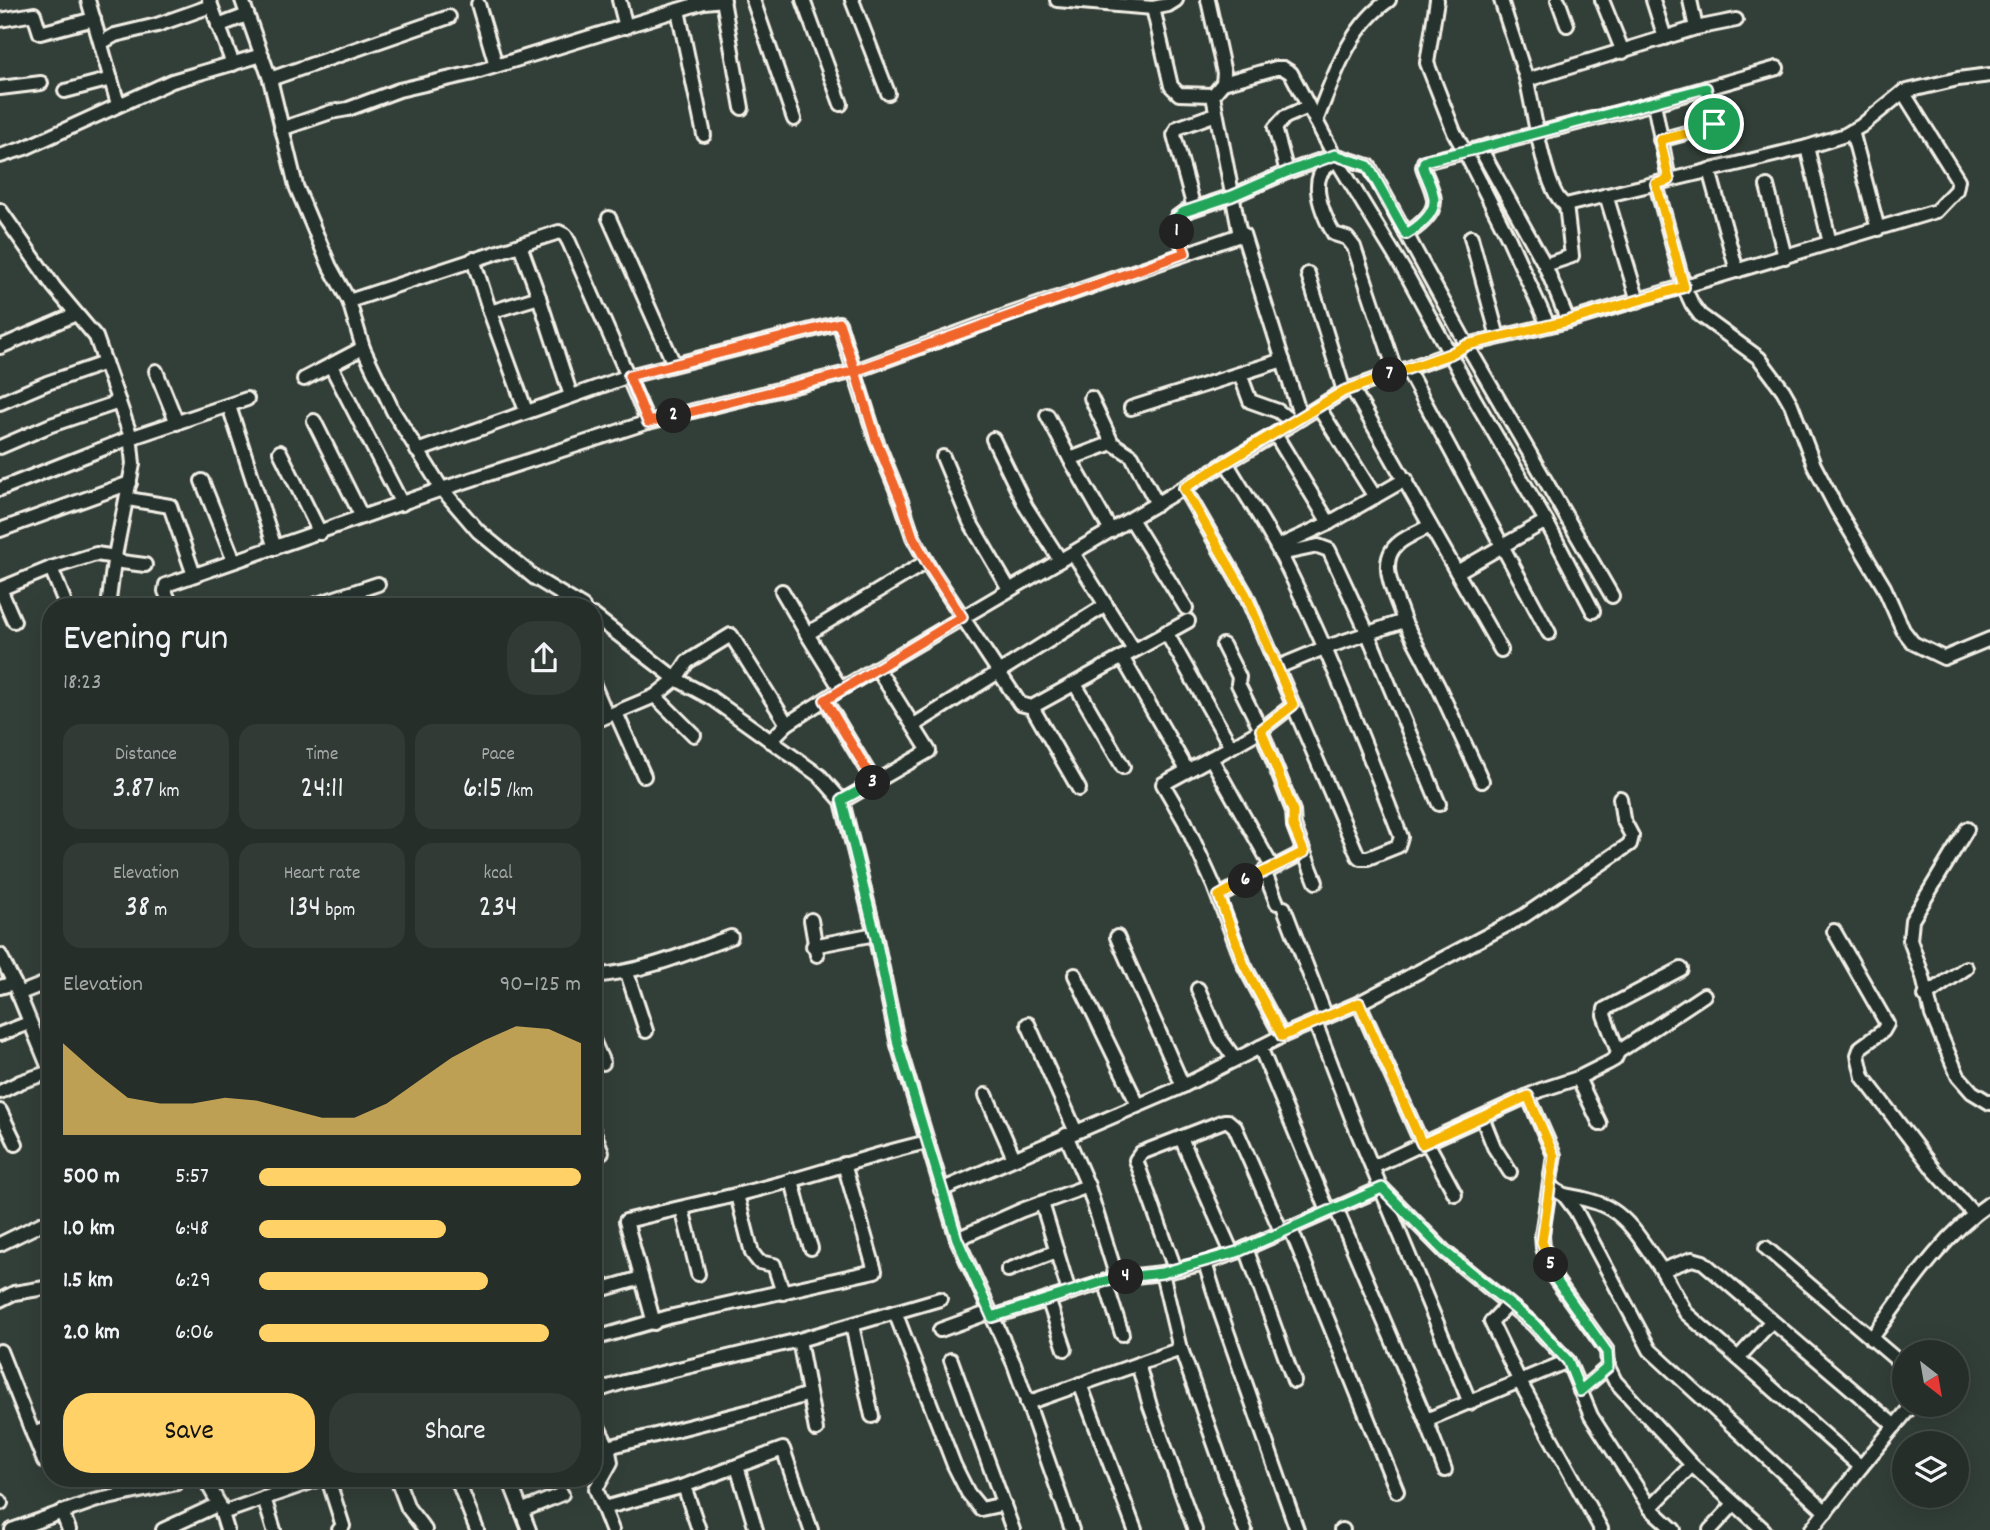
<!DOCTYPE html>
<html lang="en">
<head>
<meta charset="utf-8">
<style>
	body { margin:0; font-family:Dekko,sans-serif; background:#323a36; color:#f1f3f6; height:100vh; display:flex; flex-direction:column; font-size:26px; white-space:nowrap }
	* { box-sizing:border-box; margin:0 }
	p { font-size:23px; color:#a4a8a8 }
	.icon { flex:none; width:38px; height:38px; fill:none; stroke:currentColor; stroke-width:2; stroke-linecap:round; stroke-linejoin:round }
	.map { position:relative; flex:1; overflow:hidden }
	.side { position:absolute; left:42px; top:598px; width:560px; height:889px; display:flex; flex-direction:column; background:#262e2a; border-radius:28px; box-shadow:0 7px 28px #0002,0 0 0 2px #424a47 }
	.side>* { flex:none }
	.needle { width:46px; rotate:149deg }
	.tools { position:absolute; left:1892px; top:1340px; display:grid; gap:14px }
	.tools a { display:grid; place-items:center; width:77px; height:77px; border-radius:50%; background:#262e2a; box-shadow:0 7px 28px #0002,0 0 0 2px #424a47; font-size:35px }
	.pin { position:absolute; display:grid; place-items:center; width:60px; height:60px; color:#fff; margin:-30px; border:4px solid #fff; border-radius:50%; box-shadow:0 2px 7px #0007 }
	.km { position:absolute; width:35px; height:35px; margin:-18px; border-radius:50%; background:#222; color:#fff; font-size:19px; line-height:35px; text-align:center }
	.round { display:grid; place-items:center; flex:none; width:74px; height:74px; border-radius:28px; background:#323a36 }
	.summary { display:flex; align-items:center; justify-content:space-between; height:119px; padding:0 21px }
	h1 { font-size:38px; font-weight:600; line-height:52px }
	.figures { display:grid; grid-template-columns:repeat(3,1fr); gap:10px; height:119px; padding:7px 21px }
	.figures div { display:grid; align-content:center; border-radius:18px; background:#323a36; text-align:center }
	.figures b { font-size:30px; font-weight:600 }
	.figures small { font-size:19px; font-weight:400 }
	.figures p { font-size:19px }
	.chart { height:196px; padding:14px 21px }
	.chart p { display:flex; justify-content:space-between }
	.chart svg { width:100%; height:126px; margin-top:7px; fill:#ffd166; opacity:.7 }
	.button { display:flex; gap:14px; margin-top:auto; padding:14px 21px }
	.button a { flex:1; height:80px; border-radius:28px; background:#ffd166; color:#111; font-size:28px; font-weight:600; line-height:80px; text-align:center }
	.button a+a { background:#323a36; color:#f1f3f6 }
	ul { padding:0 21px; list-style:none; font-size:23px }
	li { display:grid; grid-template-columns:112px 84px 1fr; align-items:center; height:52px }
	li i { height:18px; border-radius:9px; background:#ffd166 }
	.map>svg:first-child { display:block }
</style>
</head>
<body>
<div class="map">
<svg width="1990" height="1530" viewBox="0 0 1990 1530">
	<rect width="100%" height="100%" fill="#323e38"/>
	<filter id="ink" filterUnits="userSpaceOnUse"><feTurbulence type="fractalNoise" baseFrequency=".0143" numOctaves="2"/><feDisplacementMap in="SourceGraphic" scale="14" xChannelSelector="R" yChannelSelector="G"/><feConvolveMatrix kernelMatrix="1 2 1 2 8 2 1 2 1" color-interpolation-filters="sRGB"/></filter>
	<g filter="url(#ink)">
		<g fill="none" stroke-linecap="round" stroke-linejoin="round">
			<g stroke="#f4f1e8" stroke-width="18">
				<g id="minor">
					<path d="M88,0L118,104"/>
					<path d="M209,0L233,64"/>
					<path d="M242,0L270,79L296,186L330,267L349,301L363,348L393,411L442,489L478,531L535,578L583,607"/>
					<path d="M619,0L626,27"/>
					<path d="M723,0L742,108"/>
					<path d="M753,0L794,119"/>
					<path d="M803,0L841,104"/>
					<path d="M852,0L888,93"/>
					<path d="M1057,0L1153,8L1168,5L1176,0"/>
					<path d="M1208,0L1224,73L1223,83L1213,95L1214,101L1240,235"/>
					<path d="M1437,0L1427,63L1454,132L1465,152L1654,103L1777,68"/>
					<path d="M1501,0C1509,26 1518,52 1526,78C1533,102 1544,196 1566,205L1807,147L1845,135L1861,126L1903,92L1958,79L1990,75"/>
					<path d="M1558,0L1567,25"/>
					<path d="M1602,0L1623,52"/>
					<path d="M1653,0L1665,38"/>
					<path d="M1690,0L1696,28"/>
					<path d="M478,4L496,65"/>
					<path d="M1153,8L1171,86L1179,94L1213,95"/>
					<path d="M678,10L704,135"/>
					<path d="M0,20L34,14L40,33L94,19"/>
					<path d="M218,26L247,15"/>
					<path d="M101,43L115,35L157,25L211,6"/>
					<path d="M270,79L449,17"/>
					<path d="M1527,80L1696,28L1736,20"/>
					<path d="M1223,83L1276,68H1283L1291,73L1336,159L1408,277L1475,400L1546,521L1593,611"/>
					<path d="M0,88L41,83"/>
					<path d="M65,91L111,79"/>
					<path d="M1654,103L1669,180"/>
					<path d="M1316,121C1334,77 1348,28 1389,0"/>
					<path d="M281,129L331,112L348,109L399,90L473,73L704,2L724,0"/>
					<path d="M1852,131L1878,229"/>
					<path d="M1660,140L1712,126L1714,121L1706,88"/>
					<path d="M1807,147L1830,243"/>
					<path d="M1480,148L1545,265L1568,321"/>
					<path d="M0,156L25,148L172,81L262,55"/>
					<path d="M1336,159C1331,163 1323,169 1320,175C1313,192 1325,219 1334,234L1347,238L1354,247L1396,373"/>
					<path d="M1709,170L1737,271"/>
					<path d="M1287,172L1275,128L1285,117L1308,107"/>
					<path d="M1656,184L1684,287L1692,304L1700,315L1759,358L1783,390L1791,404L1814,465L1837,509L1884,587L1903,630L1913,643L1944,658L1990,639"/>
					<path d="M1767,186L1785,257"/>
					<path d="M1606,195L1638,301"/>
					<path d="M1194,208L1174,135L1177,128L1216,114"/>
					<path d="M0,210L54,287L96,337L130,434L133,464L114,561L108,607"/>
					<path d="M609,218L674,364"/>
					<path d="M1406,234C1417,228 1435,214 1434,200C1433,189 1426,177 1423,167L1424,162L1465,152L1508,237L1548,325"/>
					<path d="M1471,237L1498,337"/>
					<path d="M520,245L539,297"/>
					<path d="M1185,253L1175,221L1177,217L1184,212L1232,196L1287,172L1335,155L1369,166L1467,345L1612,596"/>
					<path d="M473,259L490,312"/>
					<path d="M1545,265L1572,256L1566,205"/>
					<path d="M1308,274L1344,391"/>
					<path d="M349,301L559,232L565,235L569,242L648,422"/>
					<path d="M0,347L76,314"/>
					<path d="M331,366L402,504"/>
					<path d="M1407,369L1549,633"/>
					<path d="M156,371L177,423"/>
					<path d="M1240,374L1250,401L1278,411L1293,423"/>
					<path d="M304,379L363,348"/>
					<path d="M1352,388L1501,650"/>
					<path d="M1091,398L1112,443"/>
					<path d="M0,403L47,383L105,363"/>
					<path d="M229,406L275,548"/>
					<path d="M1131,408L1283,360"/>
					<path d="M1319,408L1375,497"/>
					<path d="M526,411L490,312L539,297L571,396"/>
					<path d="M1047,415L1070,459"/>
					<path d="M314,421L362,517"/>
					<path d="M1275,434L1329,523"/>
					<path d="M993,439L1026,507L1060,560"/>
					<path d="M0,447L51,425L119,402"/>
					<path d="M417,451L629,376L839,323L876,440L901,501L913,537L929,566"/>
					<path d="M280,452L320,533"/>
					<path d="M943,457L970,522L1009,589"/>
					<path d="M202,481L234,561"/>
					<path d="M1184,488L1246,595L1358,856L1360,858H1368L1398,846L1401,837C1364,741 1327,646 1281,555C1265,523 1244,493 1226,462"/>
					<path d="M0,489L130,438L247,399"/>
					<path d="M128,499L170,506L194,575"/>
					<path d="M1131,519L1186,608"/>
					<path d="M0,530L130,483"/>
					<path d="M1111,531L1070,459L1112,443L1132,456L1157,504"/>
					<path d="M1277,547L1329,523L1406,479"/>
					<path d="M1073,553L1134,650"/>
					<path d="M1280,554L1318,546L1329,550L1368,634L1439,804"/>
					<path d="M114,561L145,565"/>
					<path d="M51,568L64,600"/>
					<path d="M1457,572L1546,521"/>
					<path d="M0,589L51,568L96,554L116,557"/>
					<path d="M0,589L14,621"/>
					<path d="M782,591L807,634"/>
					<path d="M172,607L165,591L166,585L442,489L648,422L855,371L1005,316L1243,234L1301,418"/>
					<path d="M308,607L378,584"/>
					<path d="M593,615L676,679L711,698L820,776L842,801L875,934L898,1045L957,1239L1014,1364L1072,1530"/>
					<path d="M1404,621L1438,686L1482,781"/>
					<path d="M1166,632L1231,747L1163,784L1185,822L1214,886L1244,965L1282,1036"/>
					<path d="M1122,657L1187,770"/>
					<path d="M1278,667L1324,648L1404,621C1397,597 1374,561 1400,542C1409,535 1421,531 1430,526"/>
					<path d="M593,683L607,716"/>
					<path d="M1075,684L1123,767"/>
					<path d="M841,689L807,634L926,562L1020,704L1032,707L1188,621"/>
					<path d="M655,696L694,735"/>
					<path d="M825,700L874,782"/>
					<path d="M1032,707L1079,789"/>
					<path d="M616,713L644,776"/>
					<path d="M593,722L655,696L676,679L687,662L731,635L787,724"/>
					<path d="M914,725L1106,605"/>
					<path d="M770,741L787,724L841,689L1275,434L1344,391L1449,354L1467,345L1568,321L1936,211L1956,190L1958,180L1903,92"/>
					<path d="M1231,747L1261,730L1293,705"/>
					<path d="M1211,758L1272,867"/>
					<path d="M842,801L929,751L877,668"/>
					<path d="M1967,829L1912,920L1910,940L1923,977L1932,1015L1958,1076L1972,1092L1990,1103"/>
					<path d="M1304,852L1316,882"/>
					<path d="M1264,871L1277,903"/>
					<path d="M1219,896L1304,852L1294,826L1293,811L1261,730L1238,684L1239,677L1223,645"/>
					<path d="M1284,908L1326,1017"/>
					<path d="M811,920L817,955"/>
					<path d="M1834,931L1887,1024L1883,1031L1861,1047L1858,1055L1863,1077L1934,1170L1974,1214"/>
					<path d="M1117,937L1183,1086"/>
					<path d="M813,946L875,934"/>
					<path d="M0,955L14,983L51,1073"/>
					<path d="M627,973L646,1031"/>
					<path d="M1075,975L1138,1105"/>
					<path d="M593,976C646,971 682,955 731,937"/>
					<path d="M0,987L14,983"/>
					<path d="M1198,989L1220,1038L1235,1059"/>
					<path d="M18,994L51,981"/>
					<path d="M1925,996L1966,968"/>
					<path d="M1359,1003L1422,1144L1373,1167"/>
					<path d="M1315,1022L1353,1121L1470,1403"/>
					<path d="M1028,1024L1076,1132"/>
					<path d="M0,1034L29,1023"/>
					<path d="M593,1040L603,1063"/>
					<path d="M1260,1047L1328,1211"/>
					<path d="M1618,1052L1604,1015L1605,1009L1681,969"/>
					<path d="M1578,1078L1600,1124"/>
					<path d="M0,1092L20,1082L50,1072"/>
					<path d="M986,1095L1014,1158"/>
					<path d="M1528,1096L1554,1155L1542,1235L1543,1248L1556,1280L1607,1351L1608,1367L1615,1381L1692,1465L1764,1530"/>
					<path d="M0,1111L16,1144"/>
					<path d="M1482,1117L1494,1147L1510,1172"/>
					<path d="M593,1130L602,1152"/>
					<path d="M1066,1135L1088,1186L1117,1278"/>
					<path d="M1181,1138L1232,1253"/>
					<path d="M1427,1142L1455,1194"/>
					<path d="M1422,1144L1541,1090L1578,1078L1608,1063L1615,1059L1618,1052L1704,995"/>
					<path d="M792,1180L803,1224L811,1248"/>
					<path d="M1550,1187L1564,1195L1576,1211L1650,1350L1826,1512"/>
					<path d="M941,1190L1179,1088L1282,1036L1359,1003L1524,916L1630,844L1632,836L1623,819L1620,798"/>
					<path d="M737,1195L752,1253L759,1262L774,1265L783,1293"/>
					<path d="M1564,1195C1580,1198 1598,1201 1612,1210C1633,1223 1647,1250 1662,1270L1692,1259L1703,1262L1895,1426"/>
					<path d="M1042,1203L1069,1292"/>
					<path d="M682,1208L698,1274"/>
					<path d="M1336,1208L1426,1420L1568,1361"/>
					<path d="M1290,1227L1397,1491"/>
					<path d="M957,1239L1022,1210L1088,1186"/>
					<path d="M0,1244L51,1219"/>
					<path d="M1246,1248L1294,1381"/>
					<path d="M1766,1248L1904,1366"/>
					<path d="M1205,1263L1221,1314L1297,1530"/>
					<path d="M1175,1269L1136,1160L1141,1153L1224,1121H1228L1235,1127L1281,1231"/>
					<path d="M1008,1270L1057,1251"/>
					<path d="M1662,1270L1686,1313L1738,1358"/>
					<path d="M1162,1273L1180,1349"/>
					<path d="M1105,1281L1122,1334"/>
					<path d="M593,1292L641,1278"/>
					<path d="M1048,1299L1065,1349"/>
					<path d="M0,1300L14,1293L51,1287"/>
					<path d="M1508,1304L1491,1322L1520,1382L1601,1529L1600,1530"/>
					<path d="M895,1312L954,1465L968,1493L981,1509L1004,1504"/>
					<path d="M992,1317L1117,1278L1162,1273L1205,1263L1237,1252L1382,1188L1445,1252L1533,1324L1568,1361L1591,1416L1650,1508L1674,1530"/>
					<path d="M1771,1322L1738,1358L1861,1467L1811,1530"/>
					<path d="M654,1323L626,1221C677,1208 728,1198 778,1184C828,1171 877,1153 928,1142"/>
					<path d="M852,1325L872,1416"/>
					<path d="M940,1330L990,1312"/>
					<path d="M593,1339L669,1317L875,1271L844,1164"/>
					<path d="M1871,1339C1906,1292 1941,1236 1990,1203"/>
					<path d="M799,1340L816,1430"/>
					<path d="M0,1351L33,1434"/>
					<path d="M951,1360L1013,1530"/>
					<path d="M1138,1364L1150,1406L1195,1530"/>
					<path d="M1080,1384L1135,1530"/>
					<path d="M1580,1391L1608,1367"/>
					<path d="M593,1392L624,1382L799,1340L940,1299"/>
					<path d="M1027,1403L1181,1349L1245,1530"/>
					<path d="M593,1417L608,1447"/>
					<path d="M1426,1420L1445,1470"/>
					<path d="M44,1461L33,1434L51,1427"/>
					<path d="M1861,1467L1912,1405"/>
					<path d="M205,1479L219,1504L227,1530"/>
					<path d="M328,1479L343,1526L339,1530"/>
					<path d="M397,1479L408,1508L425,1530"/>
					<path d="M457,1479L477,1530"/>
					<path d="M509,1479L529,1530"/>
					<path d="M264,1498L274,1530"/>
					<path d="M0,1501L1,1503"/>
					<path d="M604,1508L684,1486"/>
					<path d="M1650,1508L1692,1465"/>
					<path d="M521,1511L562,1494"/>
					<path d="M62,1512L69,1530"/>
					<path d="M222,1513L319,1479"/>
					<path d="M12,1530L94,1501L177,1483"/>
					<path d="M163,1530L219,1504"/>
					<path d="M612,1530L596,1489L611,1462L608,1447L770,1406L809,1394"/>
					<path d="M699,1530L684,1486L737,1466"/>
					<path d="M756,1530L737,1466L783,1449L811,1530"/>
					<path d="M1341,1530H1343"/>
					<path d="M1710,1530L1734,1504"/>
				</g>
			</g>
			<use href="#minor" stroke="#26332d" stroke-width="12"/>
		</g>
	</g>
	<g fill="none" stroke-linecap="round" stroke-linejoin="round" filter="url(#ink)">
		<g stroke="#fff" stroke-width="14">
			<path id="split-1" d="M1177,232L1175,221L1177,217L1184,212L1232,196L1287,172L1335,155L1368,166L1406,234C1417,228 1435,214 1434,200C1434,190 1426,177 1423,167L1424,162L1428,160L1480,148L1706,88L1714,124"/>
		</g>
		<g stroke="#fff" stroke-width="14">
			<path id="split-2" d="M674,416L648,422L629,376L839,323L855,371L1185,253L1177,232"/>
		</g>
		<g stroke="#fff" stroke-width="14">
			<path id="split-3" d="M674,416L855,371L876,440L901,501L913,537L929,566L962,617L825,700L874,782L873,783"/>
		</g>
		<g stroke="#fff" stroke-width="14">
			<path id="split-4" d="M873,783L842,800L875,934L898,1045L957,1239L992,1317L1105,1281L1126,1277"/>
		</g>
		<g stroke="#fff" stroke-width="14">
			<path id="split-5" d="M1126,1277L1162,1273L1237,1252L1382,1188L1445,1252L1534,1324L1568,1361L1580,1391L1608,1367L1607,1352L1556,1280L1551,1265"/>
		</g>
		<g stroke="#fff" stroke-width="14">
			<path id="split-6" d="M1246,881L1219,896L1244,965L1282,1036L1359,1003L1422,1144L1528,1096L1554,1156L1542,1242L1551,1265"/>
		</g>
		<g stroke="#fff" stroke-width="14">
			<path id="split-7" d="M1246,881L1304,852L1293,826V811L1261,730L1293,705L1246,595L1184,488L1344,391L1390,375"/>
		</g>
		<g stroke="#fff" stroke-width="14">
			<path id="split-8" d="M1390,375L1450,354L1467,345L1568,321L1684,287L1656,184L1669,180L1660,140L1709,128L1714,124"/>
		</g>
		<use href="#split-1" stroke="#22a559" stroke-width="9"/>
		<use href="#split-2" stroke="#f0652b" stroke-width="9"/>
		<use href="#split-3" stroke="#f0652b" stroke-width="9"/>
		<use href="#split-4" stroke="#22a559" stroke-width="9"/>
		<use href="#split-5" stroke="#22a559" stroke-width="9"/>
		<use href="#split-6" stroke="#f5b400" stroke-width="9"/>
		<use href="#split-7" stroke="#f5b400" stroke-width="9"/>
		<use href="#split-8" stroke="#f5b400" stroke-width="9"/>
	</g>
</svg>
<div class="tools">
<a><svg class="needle" viewBox="-14 -14 28 28"><path d="M0-13l5 13h-10z" fill="#e53935"/><path d="M0 13l5-13h-10z" fill="#a4a8a8"/></svg></a>
<a><svg class="icon" aria-label="layers" viewBox="0 0 24 24"><path d="M12 4l9 5-9 5-9-5zM3 14l9 5 9-5"/></svg></a>
</div>
<div class="pin" style="left:1714px;top:124px;background:#1e9e55"><svg class="icon" aria-label="arrive" viewBox="0 0 24 24"><path d="M6 21V4h12l-3 4 3 4H6"/></svg></div>
<b class="km" style="left:1177px;top:232px">1</b>
<b class="km" style="left:674px;top:416px">2</b>
<b class="km" style="left:873px;top:783px">3</b>
<b class="km" style="left:1126px;top:1277px">4</b>
<b class="km" style="left:1551px;top:1265px">5</b>
<b class="km" style="left:1246px;top:881px">6</b>
<b class="km" style="left:1390px;top:375px">7</b>
<section class="side">
<div class="summary"><div><h1>Evening run</h1><p>18:23</p></div><a class="round"><svg class="icon" aria-label="share" viewBox="0 0 24 24"><path d="M12 15V3M7 8l5-5 5 5M5 13v7h14v-7"/></svg></a></div>
<div class="figures">
<div><p>Distance</p><b>3.87<small> km</small></b></div>
<div><p>Time</p><b>24:11</b></div>
<div><p>Pace</p><b>6:15<small> /km</small></b></div>
</div>
<div class="figures">
<div><p>Elevation</p><b>38<small> m</small></b></div>
<div><p>Heart rate</p><b>134<small> bpm</small></b></div>
<div><p>kcal</p><b>234</b></div>
</div>
<div class="chart"><p><span>Elevation</span>90–125 m</p>
<svg viewBox="0 0 160 44" preserveAspectRatio="none"><path d="M0 44V12L10 22L20 31L30 33L40 33L50 31L60 32L70 35L80 38L90 38L100 33L110 25L120 17L130 11L140 6L150 7L160 12V44z"/></svg>
</div>
<ul>
<li><b>500 m</b>5:57<i style="width:100%"></i></li>
<li><b>1.0 km</b>6:48<i style="width:58%"></i></li>
<li><b>1.5 km</b>6:29<i style="width:71%"></i></li>
<li><b>2.0 km</b>6:06<i style="width:90%"></i></li>
</ul>
<div class="button"><a>Save</a><a>Share</a></div>
</section>
</div>
</body>
</html>
